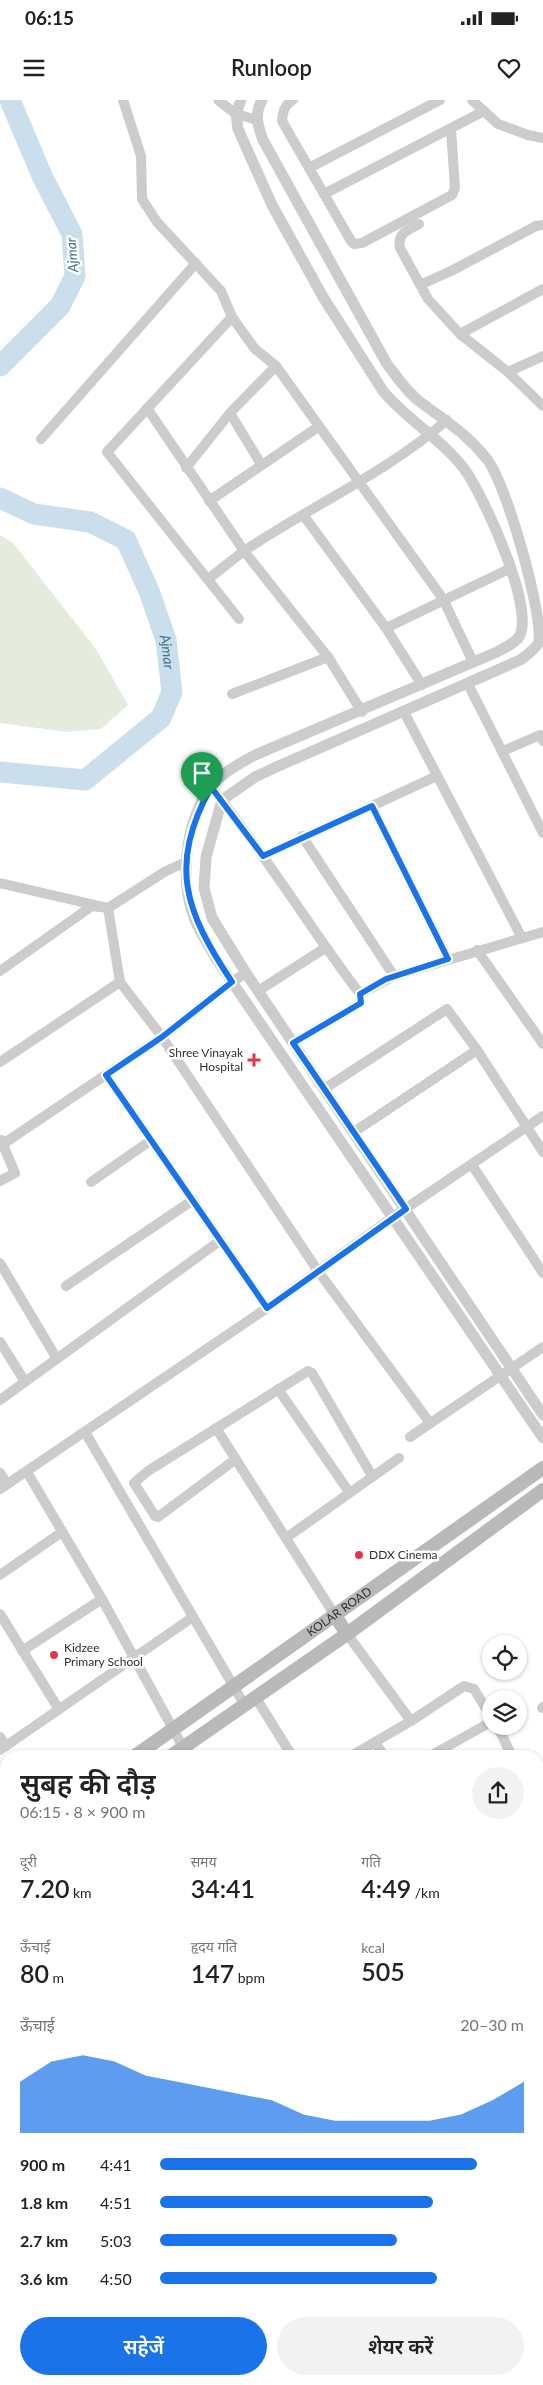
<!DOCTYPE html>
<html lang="hi">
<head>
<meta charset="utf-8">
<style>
	body { margin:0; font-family:Lato,"Noto Sans Devanagari",sans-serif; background:#f2f2f2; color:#222; height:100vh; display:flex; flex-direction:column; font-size:19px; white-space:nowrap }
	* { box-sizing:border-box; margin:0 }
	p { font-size:16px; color:#767676 }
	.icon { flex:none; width:28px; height:28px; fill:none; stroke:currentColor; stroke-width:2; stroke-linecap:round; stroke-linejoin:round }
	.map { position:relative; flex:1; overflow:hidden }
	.sheet { position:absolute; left:0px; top:1650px; width:544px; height:635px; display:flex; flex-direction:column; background:#fff; border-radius:20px 20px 0 0; box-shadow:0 1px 4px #0004 }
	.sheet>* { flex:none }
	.fabs { position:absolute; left:482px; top:1535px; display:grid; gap:10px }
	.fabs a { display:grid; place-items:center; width:45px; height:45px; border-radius:50%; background:#fff; box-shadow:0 1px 4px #0004; font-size:25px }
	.pin { position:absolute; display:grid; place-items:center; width:42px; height:42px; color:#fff; margin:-51px -21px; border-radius:50% 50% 50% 0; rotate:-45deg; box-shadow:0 0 5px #0007 }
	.pin .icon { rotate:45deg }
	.round { display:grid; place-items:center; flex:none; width:52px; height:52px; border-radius:26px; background:#f2f2f2 }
	.overview { display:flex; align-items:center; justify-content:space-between; height:85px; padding:0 20px }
	h1 { font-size:28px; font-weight:600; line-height:38px }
	.figures { display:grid; grid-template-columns:repeat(3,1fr); gap:8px; height:85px; padding:5px 20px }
	.figures div { display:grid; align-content:center }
	.figures b { font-size:25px; font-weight:600 }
	.figures small { font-size:14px; font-weight:400 }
	.figures p { font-size:14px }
	.chart { height:140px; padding:10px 20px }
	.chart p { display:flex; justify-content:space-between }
	.chart svg { width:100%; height:90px; margin-top:5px; fill:#1a73e8; opacity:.7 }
	.cta { display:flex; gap:10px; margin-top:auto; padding:10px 20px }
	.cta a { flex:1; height:58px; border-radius:30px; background:#1a73e8; color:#fff; font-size:20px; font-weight:600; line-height:58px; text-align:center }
	.cta a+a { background:#f2f2f2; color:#222 }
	ul { padding:0 20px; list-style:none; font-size:16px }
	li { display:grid; grid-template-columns:80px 60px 1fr; align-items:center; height:38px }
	li i { height:12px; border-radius:6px; background:#1a73e8 }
	.status { display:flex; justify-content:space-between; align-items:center; height:35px; padding:0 25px; background:#fff; direction:ltr }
	.status svg { height:14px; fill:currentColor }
	header { display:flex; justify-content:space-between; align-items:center; height:65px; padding:0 20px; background:#fff; font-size:22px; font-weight:600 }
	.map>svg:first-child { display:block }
</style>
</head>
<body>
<div class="status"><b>06:15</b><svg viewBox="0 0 49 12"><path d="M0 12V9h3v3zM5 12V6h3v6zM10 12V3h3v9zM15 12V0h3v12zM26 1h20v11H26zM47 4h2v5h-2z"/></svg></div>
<header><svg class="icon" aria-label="menu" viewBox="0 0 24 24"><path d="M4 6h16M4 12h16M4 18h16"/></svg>Runloop<svg class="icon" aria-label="heart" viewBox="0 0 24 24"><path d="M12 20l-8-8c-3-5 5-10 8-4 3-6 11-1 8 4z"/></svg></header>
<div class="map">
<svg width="543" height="2285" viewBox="0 0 543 2285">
	<rect width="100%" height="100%" fill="#fff"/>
	<path fill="#e5ecdd" d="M0,435L13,443L96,549L128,605L101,629L66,632L0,623Z"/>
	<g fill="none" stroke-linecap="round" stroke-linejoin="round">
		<g stroke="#cadfeb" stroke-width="21">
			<path d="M0,266L60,206L75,176L72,134L42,76L10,0"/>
			<path id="s1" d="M0,398L34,414L90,422L126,440L149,491L166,540L172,592L161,618L85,680L0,672"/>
		</g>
		<g stroke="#ccc" stroke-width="10">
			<path d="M123,0L141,56L142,99L157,122L221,191L232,217L255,249L276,266L443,499L473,562"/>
			<path d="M218,0L236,14L257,20"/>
			<path d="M293,0C284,5 283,12 282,21L351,141L354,144L362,143L452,95L455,88L451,29"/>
			<path d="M472,0L498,24L528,35L543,38"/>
			<path d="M309,68L440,0"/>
			<path d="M324,94L484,11"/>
			<path d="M419,124C408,130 397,133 400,148L428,199L460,234L508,272L543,306"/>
			<path d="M420,185L453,170L536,126L543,125"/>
			<path d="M232,217L107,352L239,519"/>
			<path d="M460,234L543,189"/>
			<path d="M508,272L543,256"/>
			<path d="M147,308L244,451L328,557L362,612"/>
			<path d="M230,313L261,364"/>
			<path d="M41,339L196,163"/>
			<path d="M186,368L230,313L276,266"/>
			<path d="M209,401L318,327"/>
			<path d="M304,416L386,528L422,585"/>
			<path d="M208,479C220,470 232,460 244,451C311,406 386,373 447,320"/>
			<path d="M386,528L511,468"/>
			<path d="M468,584L543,733"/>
			<path d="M232,594L328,557"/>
			<path d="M404,612L522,838"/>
			<path d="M503,651L540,635L543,641"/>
			<path d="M211,687C265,753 309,827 360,894L361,903L293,943"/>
			<path d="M372,706L448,859"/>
			<path d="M302,736L394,876"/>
			<path d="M263,756L437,676"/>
			<path d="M0,783L108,808L166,771L186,762"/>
			<path d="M477,850L543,944"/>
			<path d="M0,871L92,806L108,808L120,882L162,937L318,1171L430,1323"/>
			<path d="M258,891L325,848"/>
			<path d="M360,894L394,876L543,832"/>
			<path d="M0,962L120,882"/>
			<path d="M106,975L267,1208"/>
			<path d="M324,989L447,909L477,950L543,1052"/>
			<path d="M354,1032L477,950"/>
			<path d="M0,1046L162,937L232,882L246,873"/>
			<path d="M472,1065L543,1173"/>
			<path d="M0,1081L15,1073L1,1040"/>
			<path d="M91,1082L150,1041"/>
			<path d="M0,1163L57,1259"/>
			<path d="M66,1186L193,1100"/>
			<path d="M0,1242L24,1280"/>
			<path d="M278,1289L349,1392"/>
			<path d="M0,1300L221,1140"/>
			<path d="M216,1328L334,1514"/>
			<path d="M85,1332L244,1604"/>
			<path d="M410,1337L543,1247"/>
			<path d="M236,1359L158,1417L155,1416L134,1383L148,1371L308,1271L312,1273L372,1376"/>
			<path d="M27,1372L102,1499L184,1649"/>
			<path d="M0,1373L7,1384"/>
			<path d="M0,1389L267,1208L393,1117L543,1016"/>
			<path d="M286,1438L399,1358"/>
			<path d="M0,1475L62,1432"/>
			<path d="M0,1514L58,1608"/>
			<path d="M347,1534L411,1621"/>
			<path d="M22,1551L102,1499"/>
			<path d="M256,1598L292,1656"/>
			<path d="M542,1608L543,1607"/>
			<path d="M497,1626L512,1656"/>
			<path d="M0,1637L6,1646"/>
			<path d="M375,1642L384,1656"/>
			<path d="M0,1650L193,1517"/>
			<path d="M351,1656L411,1621L464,1586L474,1589L491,1617"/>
			<path d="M430,1656L491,1622"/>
			<path d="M538,1707L543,1718"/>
			<path d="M538,1760L543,1758"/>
			<path d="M538,1788L543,1786"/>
			<path d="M0,1820L6,1828"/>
			<path d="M0,1858L6,1864"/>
			<path d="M538,1865L543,1863"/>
			<path d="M0,1892L6,1887"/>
			<path d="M538,1896L543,1893"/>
			<path d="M538,1957L543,1955"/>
			<path d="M0,1985L6,1978"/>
			<path d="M538,2035L543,2032"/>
			<path d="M0,2074L6,2080"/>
			<path d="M538,2103L543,2100"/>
			<path d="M538,2128L543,2140"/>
			<path d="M0,2135L6,2128"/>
			<path d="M538,2162L543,2160"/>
			<path d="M538,2242L543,2240"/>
			<path d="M0,2250L6,2258"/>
			<path d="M22,2279L27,2285"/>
			<path d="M253,2279L254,2285"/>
			<path d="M354,2279L361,2285"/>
			<path d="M485,2279L489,2285"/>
			<path d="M454,2285L465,2279"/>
		</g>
		<g stroke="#ccc" stroke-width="11">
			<path d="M241,0L236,14L238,29L272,105L323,197L383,291C407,320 442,339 465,370C483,395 536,509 519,537C514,544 504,548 497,552L253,656C239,664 220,674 210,688C185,724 179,780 195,820C200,833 209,845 215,857L543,1338"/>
			<path d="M262,0C254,15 258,26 263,40L387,264C397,277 406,291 419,301C444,320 465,332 486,358C506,381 543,514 539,542C535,550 527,555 520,560L274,668L255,677L222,700L206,757L204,788L212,818L246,873L543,1315"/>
		</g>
		<g stroke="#b9b9b9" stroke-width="14">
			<path d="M334,1514L347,1534"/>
			<path id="s2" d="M135,1656L543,1368"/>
			<path d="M171,1656L347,1534L543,1390"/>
			<path d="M0,1749L6,1745"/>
			<path d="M0,1773L6,1769"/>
		</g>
	</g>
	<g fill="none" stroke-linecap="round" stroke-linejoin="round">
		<g stroke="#fff" stroke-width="10">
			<path id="route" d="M211,687L263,756L372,706L448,859L386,879L360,894L361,903L293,943L406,1109L267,1208L106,975L162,937L232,882C185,811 168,766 211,687Z"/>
		</g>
		<use href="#route" stroke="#1a73e8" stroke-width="6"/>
	</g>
	<g fill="#e03747" stroke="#fff" stroke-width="2">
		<path d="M251.5 952.5h5v5h5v5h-5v5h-5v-5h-5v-5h5z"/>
		<circle cx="359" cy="1455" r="5"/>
		<circle cx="54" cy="1555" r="5"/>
	</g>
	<g text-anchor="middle" stroke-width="5" stroke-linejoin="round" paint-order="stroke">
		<g font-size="12" fill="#2f2f2f" stroke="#fff" text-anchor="start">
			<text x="243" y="957" text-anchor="end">Shree Vinayak<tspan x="243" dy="14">Hospital</tspan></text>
			<text x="369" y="1459">DDX Cinema</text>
			<text x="64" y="1552">Kidzee<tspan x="64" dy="14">Primary School</tspan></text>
		</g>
		<g font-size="12" fill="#2f2f2f" stroke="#fff">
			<text dy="4" stroke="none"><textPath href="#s2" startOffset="250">KOLAR ROAD</textPath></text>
		</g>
		<g font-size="14" font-style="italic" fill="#3f728f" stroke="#fff">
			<text transform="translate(72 155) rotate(-94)" y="5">Ajmar</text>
			<text dy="5" stroke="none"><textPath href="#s1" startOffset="254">Ajmar</textPath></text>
		</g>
	</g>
</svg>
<div class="fabs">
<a><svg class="icon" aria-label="locate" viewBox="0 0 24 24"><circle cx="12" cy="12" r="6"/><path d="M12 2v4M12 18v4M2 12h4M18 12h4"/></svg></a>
<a><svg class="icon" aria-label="layers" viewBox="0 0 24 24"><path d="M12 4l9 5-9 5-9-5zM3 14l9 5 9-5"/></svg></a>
</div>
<div class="pin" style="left:202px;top:703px;background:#1e9e55"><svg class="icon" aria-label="arrive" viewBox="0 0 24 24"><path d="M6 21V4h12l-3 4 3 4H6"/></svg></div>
<section class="sheet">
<div class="overview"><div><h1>सुबह की दौड़</h1><p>06:15 · 8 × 900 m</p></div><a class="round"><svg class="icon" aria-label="share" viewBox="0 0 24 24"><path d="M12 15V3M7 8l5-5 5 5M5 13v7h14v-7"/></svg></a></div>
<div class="figures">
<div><p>दूरी</p><b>7.20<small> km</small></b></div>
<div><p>समय</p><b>34:41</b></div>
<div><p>गति</p><b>4:49<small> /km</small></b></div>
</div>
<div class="figures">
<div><p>ऊँचाई</p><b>80<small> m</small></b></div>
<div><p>हृदय गति</p><b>147<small> bpm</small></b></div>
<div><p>kcal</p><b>505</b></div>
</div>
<div class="chart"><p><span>ऊँचाई</span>20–30 m</p>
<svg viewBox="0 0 160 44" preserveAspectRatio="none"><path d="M0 44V19L10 9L20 6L30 9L40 16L50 19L60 22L70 25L80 28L90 35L100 38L110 38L120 38L130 38L140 35L150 28L160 19V44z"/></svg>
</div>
<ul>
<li><b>900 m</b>4:41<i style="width:87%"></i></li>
<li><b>1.8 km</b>4:51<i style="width:75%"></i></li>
<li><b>2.7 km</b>5:03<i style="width:65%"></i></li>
<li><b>3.6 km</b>4:50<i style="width:76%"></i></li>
</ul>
<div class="cta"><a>सहेजें</a><a>शेयर करें</a></div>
</section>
</div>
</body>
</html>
